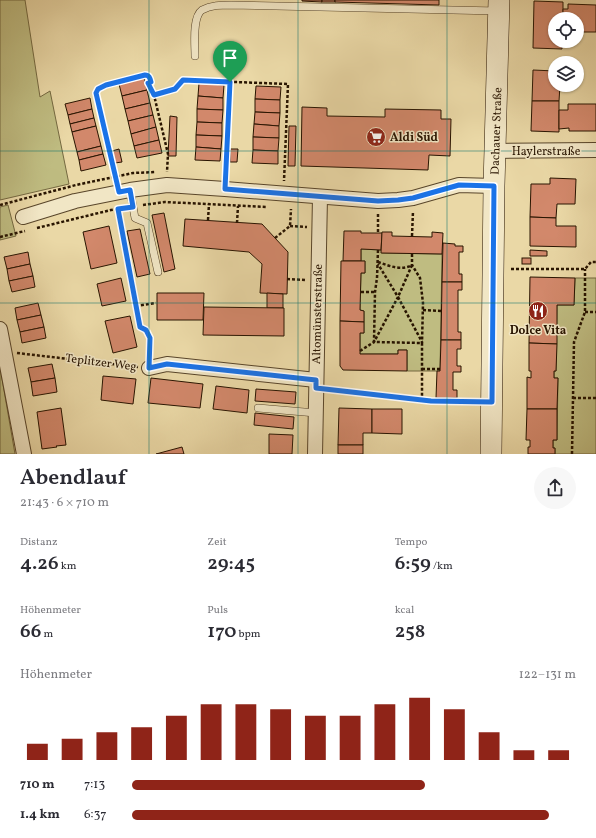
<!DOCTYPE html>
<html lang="de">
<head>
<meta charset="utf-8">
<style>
	body { margin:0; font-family:Vollkorn,serif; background:#f7f7f7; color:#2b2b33; height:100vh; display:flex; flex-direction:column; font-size:15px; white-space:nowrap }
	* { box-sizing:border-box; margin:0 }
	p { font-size:13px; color:#7c7c81 }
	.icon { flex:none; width:22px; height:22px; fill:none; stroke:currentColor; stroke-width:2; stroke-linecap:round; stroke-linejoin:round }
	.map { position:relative; height:454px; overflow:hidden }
	.side { display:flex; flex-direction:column; background:#fff; flex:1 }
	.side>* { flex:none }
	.fabs { position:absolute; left:548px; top:12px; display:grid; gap:8px }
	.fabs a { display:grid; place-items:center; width:36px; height:36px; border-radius:50%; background:#fff; box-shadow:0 1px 3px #0004; font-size:20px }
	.pin { position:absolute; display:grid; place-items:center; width:34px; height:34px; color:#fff; margin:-41px -17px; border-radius:50% 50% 50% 0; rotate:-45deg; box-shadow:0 0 4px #0007 }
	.pin .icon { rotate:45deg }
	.round { display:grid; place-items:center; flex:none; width:42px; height:42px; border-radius:21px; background:#f7f7f7 }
	.summary { display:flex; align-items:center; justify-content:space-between; height:68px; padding:0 20px }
	h1 { font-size:22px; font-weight:600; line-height:30px }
	.metrics { display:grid; grid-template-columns:repeat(3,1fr); gap:6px; height:68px; padding:4px 20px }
	.metrics div { display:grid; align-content:center }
	.metrics b { font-size:20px; font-weight:600 }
	.metrics small { font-size:11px; font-weight:400 }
	.metrics p { font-size:11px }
	.chart { height:112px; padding:8px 20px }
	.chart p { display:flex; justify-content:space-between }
	.chart svg { width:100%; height:72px; margin-top:4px; stroke:#8f2418; stroke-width:6 }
	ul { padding:0 20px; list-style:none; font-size:13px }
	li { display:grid; grid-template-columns:64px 48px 1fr; align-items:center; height:30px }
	li i { height:10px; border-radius:5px; background:#8f2418 }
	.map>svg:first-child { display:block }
</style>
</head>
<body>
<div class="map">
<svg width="596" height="454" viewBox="0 0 596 454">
	<rect width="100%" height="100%" fill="#ead8a6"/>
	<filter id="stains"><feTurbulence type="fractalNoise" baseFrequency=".005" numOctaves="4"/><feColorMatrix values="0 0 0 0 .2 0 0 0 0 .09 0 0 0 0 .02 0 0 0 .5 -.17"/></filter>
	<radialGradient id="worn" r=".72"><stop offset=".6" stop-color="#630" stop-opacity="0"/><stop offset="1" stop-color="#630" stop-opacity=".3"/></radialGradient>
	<g fill="#bfbc81" stroke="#746840">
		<path d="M0,0H25L40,97L50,91L69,184L0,200Z"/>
		<path d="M8,205L16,236L0,240V207Z"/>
		<path d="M361,249L381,250L382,253L442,254L440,371H407V350H398V354H360V333H364V311L360,310L361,273H365V261H361Z"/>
		<path d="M575,278H596V454H555V448H553V440H557L558,378H554V371H556L557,305H574Z"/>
		<path d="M0,367L15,454H0Z"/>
	</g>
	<g fill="#d2886b" stroke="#281400">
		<path d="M302,0H322V2L302,1Z"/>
		<rect x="322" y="0" width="13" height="2"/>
		<path d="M335,0H439V5L335,2Z"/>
		<path d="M534,1L563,2V19H555V41H562V49L533,48Z"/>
		<path d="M568,4L596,5V32H577V19H563V9H568Z"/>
		<path d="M533,70L555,71V85H560L559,101H532Z"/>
		<path d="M144,78L147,90L122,96L119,84Z"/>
		<path d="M199,83L224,85L223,98L198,96Z"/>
		<path d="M256,86L281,87L280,100L255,99Z"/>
		<path d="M147,90L150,103L125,109L122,96Z"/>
		<path d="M198,96L223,98V110L197,109Z"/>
		<path d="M90,98L92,109L68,115L65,104Z"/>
		<path d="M255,99L280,100V113L255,112Z"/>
		<path d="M532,101H559V132L531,131Z"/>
		<path d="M150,103L153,115L128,121L125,109Z"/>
		<path d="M568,104H596V131H569V128L559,129V110H568Z"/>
		<path d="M302,107L327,108V116L385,117V109L441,110V119H451L450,156L429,155L428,170L301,166Z"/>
		<path d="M92,109L94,118L70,124L68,115Z"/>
		<path d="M197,109L223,110L222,123L197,122Z"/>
		<path d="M255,112L280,113L279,126L254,124Z"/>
		<path d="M153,115L156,127L131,134L128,121Z"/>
		<path d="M170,116L177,117L176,156H168Z"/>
		<path d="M94,118L96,126L72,132L70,124Z"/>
		<path d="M197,122L222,123V136L196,135Z"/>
		<path d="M254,124L279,126V138L253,137Z"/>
		<path d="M96,126L101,146L77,152L72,132Z"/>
		<path d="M289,126H296L295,166H288Z"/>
		<path d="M156,127L159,140L134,146L131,134Z"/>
		<path d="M196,135L222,136L221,149L196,147Z"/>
		<path d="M253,137L279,138L278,151L253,150Z"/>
		<path d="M159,140L162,153L137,158L134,146Z"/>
		<path d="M101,146L103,154L79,160L77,152Z"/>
		<path d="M196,147L221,149L220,161L195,160Z"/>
		<path d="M119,149L122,162L115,163L112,151Z"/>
		<path d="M230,149H238L237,162H230Z"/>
		<path d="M253,150L278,151V164L252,163Z"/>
		<path d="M103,154L106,165L81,171L79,160Z"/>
		<path d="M550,178L576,179L575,204H557L556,218L530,217L531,184H550Z"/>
		<path d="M164,213L175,269L164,272L152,215Z"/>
		<path d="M530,217L556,218V226H576V247L530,246Z"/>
		<path d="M185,219L262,224L288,252L287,294L260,293L262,264L249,252L183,246Z"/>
		<path d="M109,226L117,263L91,269L83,232Z"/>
		<path d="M140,229L150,274L137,277L127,231Z"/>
		<path d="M344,231H361V233H382L381,250L361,249V261H343Z"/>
		<path d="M382,232H392V236L432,237V232L443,233L442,254L381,253Z"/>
		<path d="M443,243L455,244V246H463V252H459V274H462V282H442Z"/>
		<path d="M530,250L547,251V256H530Z"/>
		<path d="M28,252L30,264L7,269L4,257Z"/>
		<rect x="522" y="258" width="9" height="6"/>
		<path d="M341,261H365V273H361L360,310L364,311V322L340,321Z"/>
		<path d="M30,264L33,276L9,281L7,269Z"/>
		<path d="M33,276L35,287L12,292L9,281Z"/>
		<path d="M530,277L575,278L574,305H557V344L529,343Z"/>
		<path d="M121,278L126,301L102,306L97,284Z"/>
		<path d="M442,282H462V290H458V332H461V340H441Z"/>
		<path d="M157,293H204L203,320H157Z"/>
		<path d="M267,293L283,294V308H267Z"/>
		<path d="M38,303L41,315L17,320L15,308Z"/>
		<path d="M204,307L284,308V336L203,335Z"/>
		<path d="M41,315L44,327L20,332L17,320Z"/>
		<path d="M130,316L137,347L113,353L105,321Z"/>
		<path d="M340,321L364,322V333H360V354H398V350H407V371L343,370L340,366Z"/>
		<path d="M44,327L46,338L22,343L20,332Z"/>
		<path d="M441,340H461V349H457V366H461V372H453V390H457V398H436L437,371H440Z"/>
		<path d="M529,343L557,344L556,371H554V378H558L557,409H527V377L531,378V371H529Z"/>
		<path d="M52,364L55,378L31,382L28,368Z"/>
		<path d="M103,376L136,379L133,404L101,400Z"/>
		<path d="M55,378L57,392L33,396L31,382Z"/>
		<path d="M151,378L203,384L200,408L148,403Z"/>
		<path d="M216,386L249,390L247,413L213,409Z"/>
		<path d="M256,389L296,392L295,404L255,401Z"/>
		<path d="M61,408L66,445L56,446L57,447L42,449L37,412Z"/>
		<path d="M339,408L372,409V433H363V445H338Z"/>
		<path d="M372,409H402V434L372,433Z"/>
		<path d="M527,409H557V440H553V448H555V454H528V447H530V440H526Z"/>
		<path d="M255,413L294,417L293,429L254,425Z"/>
		<path d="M269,434L293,435L292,454H269Z"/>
		<rect x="338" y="445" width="25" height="9"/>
		<path d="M182,447L184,454H156Z"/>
	</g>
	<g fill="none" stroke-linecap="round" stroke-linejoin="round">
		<g stroke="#58452a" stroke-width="8">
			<g id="service">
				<path d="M195,56C195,45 192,17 202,10C211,5 221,5 231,5L497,11"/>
				<path d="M130,190L135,218L147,223L158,272"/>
				<path d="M258,408L316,413"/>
			</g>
		</g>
		<g stroke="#58452a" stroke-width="16">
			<g id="minor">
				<path d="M495,151L596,150"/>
				<path d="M23,217L75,201L130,190L167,185L225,189L378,201L398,200L413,198L459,185L494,186"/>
				<path d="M0,329L24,454"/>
				<path d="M149,368L167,364L316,380"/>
				<path d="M315,454L320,197"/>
			</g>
		</g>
		<g stroke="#281400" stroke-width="22">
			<path id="secondary" d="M491,454L494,186L499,0"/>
		</g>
		<g stroke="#281400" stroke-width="2.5" stroke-dasharray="3 2" stroke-linecap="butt">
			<path d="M145,84L148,83L154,95L168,154L167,172"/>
			<path d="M154,95L175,89L183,80L288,84L284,181"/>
			<path d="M115,177L96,93C97,88 101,87 106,85L143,75H147L150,78L151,82L148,83"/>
			<path d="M226,177L230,82"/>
			<path d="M0,205L76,185L133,173L156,172"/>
			<path d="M143,205L165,202L267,207"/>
			<path d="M118,209L140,327L146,330L150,338L149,354"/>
			<path d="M378,214V233"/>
			<path d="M208,220L209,204"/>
			<path d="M237,223L238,206"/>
			<path d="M290,226L307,227"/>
			<path d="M37,228L111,210L124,208"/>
			<path d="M412,236L413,211"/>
			<path d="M0,237L25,231"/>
			<path d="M275,238L290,226L291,209"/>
			<path d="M378,250L377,278L375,292L374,342L422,343V400"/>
			<path d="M412,254V265L420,278L423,303L422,343"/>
			<path d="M378,262C389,266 402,271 412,265"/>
			<path d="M412,265L398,297L422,342"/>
			<path d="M511,269H585L591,262H596"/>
			<path d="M287,279L305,280"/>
			<path d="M361,292H375"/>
			<path d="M136,306L156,303"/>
			<path d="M423,310L441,311"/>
			<path d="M585,312H596"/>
			<path d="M360,351L374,342L398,297L378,264"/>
			<path d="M17,353L138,367"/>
			<path d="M422,369H440"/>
			<path d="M329,390L431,401L475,402"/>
			<path d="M573,398H596"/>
			<path d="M572,454L574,342L585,312V269"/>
		</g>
		<use href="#service" stroke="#f1e6c5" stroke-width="7"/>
		<use href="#minor" stroke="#f1e6c5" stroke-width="14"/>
		<use href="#secondary" stroke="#f1e6c5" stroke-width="21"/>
	</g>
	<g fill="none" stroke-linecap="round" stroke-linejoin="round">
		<g stroke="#fff" stroke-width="8">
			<path id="route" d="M145,75C149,75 150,78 151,82L148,83L154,95L175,89L183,80L230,82L225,189L378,201L398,200L413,198L459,185L494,186L492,402L431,401L316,388V380L167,364L149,368L150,338L146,330L140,327L118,209L133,207L130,190L119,192L96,93L98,89L106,85Z"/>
		</g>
		<use href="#route" stroke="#1a73e8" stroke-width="5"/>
	</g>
	<path fill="none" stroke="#0f766e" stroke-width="1" stroke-opacity="0.55" d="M149,0V454M298,0V454M447,0V454M0,151H596M0,303H596"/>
	<defs>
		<g id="supermarket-disc" transform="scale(1)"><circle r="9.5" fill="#8f2418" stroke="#f1e6c5"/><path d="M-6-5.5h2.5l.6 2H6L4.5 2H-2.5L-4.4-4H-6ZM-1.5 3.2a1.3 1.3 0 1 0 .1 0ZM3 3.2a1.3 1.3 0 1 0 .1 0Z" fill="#fff"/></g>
		<g id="restaurant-disc" transform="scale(1)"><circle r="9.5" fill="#8f2418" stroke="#f1e6c5"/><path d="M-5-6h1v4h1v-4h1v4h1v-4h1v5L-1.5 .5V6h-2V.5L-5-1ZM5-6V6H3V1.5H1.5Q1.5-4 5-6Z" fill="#fff"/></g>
	</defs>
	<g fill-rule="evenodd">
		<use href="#supermarket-disc" x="376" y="137"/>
		<use href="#restaurant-disc" x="538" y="311"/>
	</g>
	<g text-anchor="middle" stroke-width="3" stroke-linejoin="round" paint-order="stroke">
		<g font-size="12" fill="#281400" stroke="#f1e6c5">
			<text transform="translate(496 131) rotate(-88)" y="4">Dachauer Straße</text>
			<text x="546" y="155">Haylerstraße</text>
			<text transform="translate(317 314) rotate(-89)" y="4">Altomünsterstraße</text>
			<text transform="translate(101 362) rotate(7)" y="4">Teplitzer Weg</text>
		</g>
		<g font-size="12" font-weight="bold" fill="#281400" stroke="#f1e6c5" text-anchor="start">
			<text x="390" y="141">Aldi Süd</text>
			<text x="538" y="334" text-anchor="middle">Dolce Vita</text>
		</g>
	</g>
	<rect width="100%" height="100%" filter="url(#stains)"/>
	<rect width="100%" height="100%" fill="url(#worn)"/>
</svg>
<div class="fabs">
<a><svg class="icon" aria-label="locate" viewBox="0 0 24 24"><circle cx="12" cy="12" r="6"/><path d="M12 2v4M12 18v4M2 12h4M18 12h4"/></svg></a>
<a><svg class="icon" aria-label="layers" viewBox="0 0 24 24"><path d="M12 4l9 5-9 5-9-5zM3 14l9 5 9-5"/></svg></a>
</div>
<div class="pin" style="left:230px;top:82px;background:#1e9e55"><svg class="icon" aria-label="arrive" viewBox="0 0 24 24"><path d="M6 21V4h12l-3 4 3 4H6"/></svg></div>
</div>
<section class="side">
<div class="summary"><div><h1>Abendlauf</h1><p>21:43 · 6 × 710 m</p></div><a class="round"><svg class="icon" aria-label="share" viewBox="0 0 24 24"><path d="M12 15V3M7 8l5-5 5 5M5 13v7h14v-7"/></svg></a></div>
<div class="metrics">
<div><p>Distanz</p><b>4.26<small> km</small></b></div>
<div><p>Zeit</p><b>29:45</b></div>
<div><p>Tempo</p><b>6:59<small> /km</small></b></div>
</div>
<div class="metrics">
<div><p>Höhenmeter</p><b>66<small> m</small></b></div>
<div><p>Puls</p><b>170<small> bpm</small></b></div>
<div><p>kcal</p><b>258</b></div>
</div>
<div class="chart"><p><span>Höhenmeter</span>122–131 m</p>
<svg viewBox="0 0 160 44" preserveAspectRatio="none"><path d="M5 44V34M15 44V31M25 44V27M35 44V24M45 44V17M55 44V10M65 44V10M75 44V13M85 44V17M95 44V17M105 44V10M115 44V6M125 44V13M135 44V27M145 44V38M155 44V38"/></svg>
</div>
<ul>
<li><b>710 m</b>7:13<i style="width:66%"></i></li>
<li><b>1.4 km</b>6:37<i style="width:94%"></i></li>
</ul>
</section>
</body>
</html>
